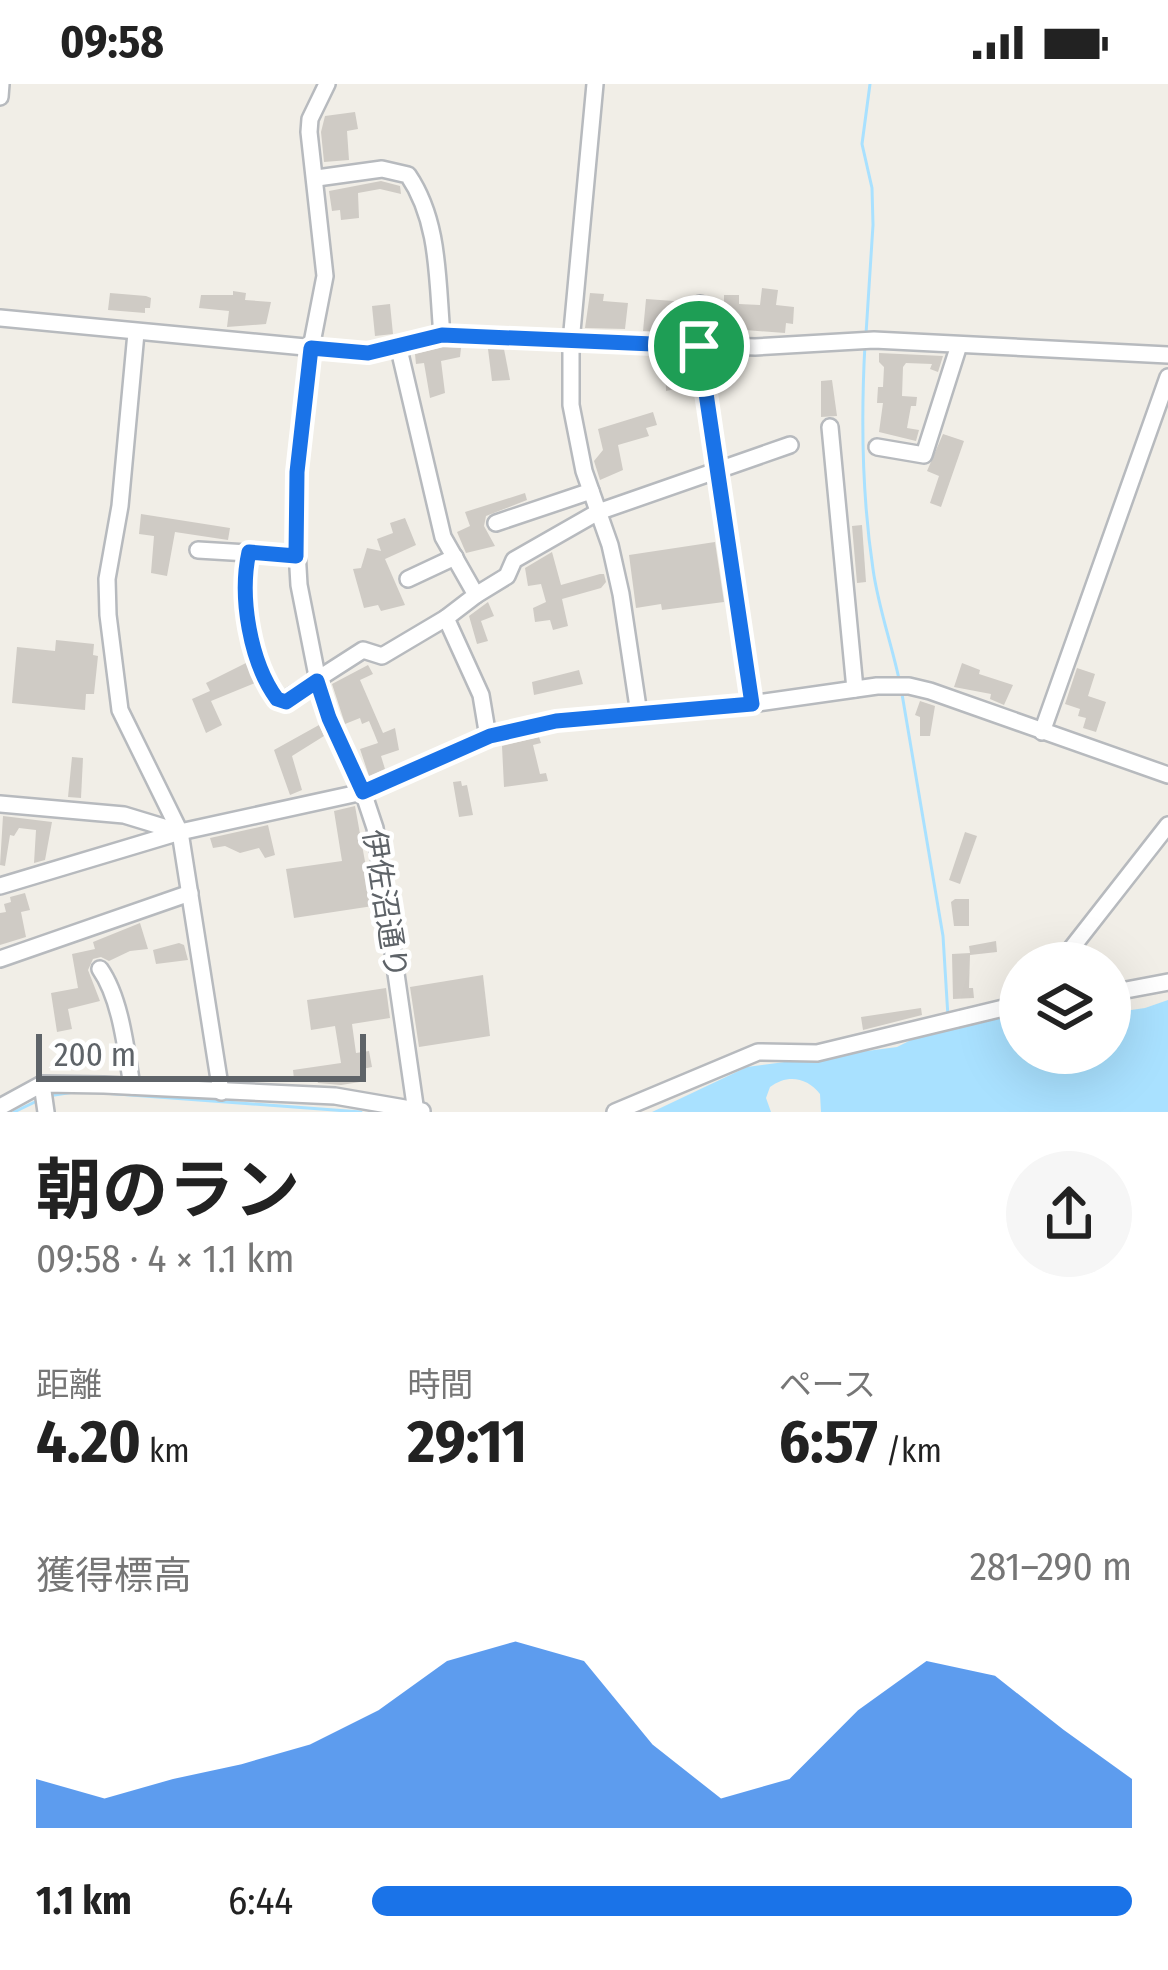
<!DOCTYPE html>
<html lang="ja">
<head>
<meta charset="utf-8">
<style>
	body { margin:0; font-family:"Fira Sans Condensed","Noto Sans JP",sans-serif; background:#f6f6f6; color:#222; height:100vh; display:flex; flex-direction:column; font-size:45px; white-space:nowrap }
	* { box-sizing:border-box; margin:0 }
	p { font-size:39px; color:#767676 }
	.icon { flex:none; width:66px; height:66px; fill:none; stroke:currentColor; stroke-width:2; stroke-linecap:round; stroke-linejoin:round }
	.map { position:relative; height:1028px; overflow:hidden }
	.sheet { display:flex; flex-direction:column; background:#fff; flex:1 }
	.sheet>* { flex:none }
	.buttons { position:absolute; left:999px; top:858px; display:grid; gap:24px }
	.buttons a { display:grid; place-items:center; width:132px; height:132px; border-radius:50%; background:#fff; box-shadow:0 12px 48px #0002; font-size:60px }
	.scale { position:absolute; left:36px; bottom:30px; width:330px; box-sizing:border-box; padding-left:12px; border:6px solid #5e6368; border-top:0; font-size:33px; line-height:42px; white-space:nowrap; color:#5e6368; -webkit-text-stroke:9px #fff; paint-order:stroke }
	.pin { position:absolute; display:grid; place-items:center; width:102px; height:102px; color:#fff; margin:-51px; border:6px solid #fff; border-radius:50%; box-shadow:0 3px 12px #0007 }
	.round { display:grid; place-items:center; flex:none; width:126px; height:126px; border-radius:63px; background:#f6f6f6 }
	.headline { display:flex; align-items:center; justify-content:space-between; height:204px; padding:0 36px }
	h1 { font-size:66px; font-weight:700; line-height:90px }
	.metrics { display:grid; grid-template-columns:repeat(3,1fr); gap:18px; height:204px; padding:12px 36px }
	.metrics div { display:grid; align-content:center }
	.metrics b { font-size:60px; font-weight:700 }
	.metrics small { font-size:33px; font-weight:400 }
	.metrics p { font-size:33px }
	.chart { height:336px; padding:24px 36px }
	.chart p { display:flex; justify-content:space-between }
	.chart svg { width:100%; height:216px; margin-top:12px; fill:#1a73e8; opacity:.7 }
	ul { padding:0 36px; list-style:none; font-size:39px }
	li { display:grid; grid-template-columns:192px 144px 1fr; align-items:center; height:90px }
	li i { height:30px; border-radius:15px; background:#1a73e8 }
	.status { display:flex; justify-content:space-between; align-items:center; height:84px; padding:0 60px; background:#fff; direction:ltr }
	.status svg { height:33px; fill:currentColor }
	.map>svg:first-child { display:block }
</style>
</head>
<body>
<div class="status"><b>09:58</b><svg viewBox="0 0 49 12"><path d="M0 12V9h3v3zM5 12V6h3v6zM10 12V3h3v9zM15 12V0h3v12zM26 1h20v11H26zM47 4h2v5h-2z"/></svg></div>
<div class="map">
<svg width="1168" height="1028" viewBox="0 0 1168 1028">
	<rect width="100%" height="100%" fill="#f1eee7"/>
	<path fill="#a9e1ff" d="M1168,916V1028H821L820,1010C807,993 787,990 770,1003L766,1014L771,1028H652L747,983L897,963L927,948L1020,929V969H1110V929L1145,924Z"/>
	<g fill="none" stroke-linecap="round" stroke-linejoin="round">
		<g stroke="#a9e1ff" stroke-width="3">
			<path d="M866,250L873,141L872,104L862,60L870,0"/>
			<path d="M865,260C861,333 862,412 873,485C878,522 891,558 899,595"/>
			<path d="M902,610L943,852L948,933"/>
			<path d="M90,1008L361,1028"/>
			<path d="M48,1012L74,1008"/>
			<path d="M14,1028L39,1016"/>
		</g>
	</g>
	<g fill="#cfcbc5">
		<path d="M355,28L358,45L347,47L349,76L324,78L321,48L325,32Z"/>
		<path d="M381,97L400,102L401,110L380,105L358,109L359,134L341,136L340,126L332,127L329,107Z"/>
		<path d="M762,204L778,206L776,221L794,223L793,240L786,239L785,249L732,245V250L711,249L712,220H724V211H739V220L760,221Z"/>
		<path d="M233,207L246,209L245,216L271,218L266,240L227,243L229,227L199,224L201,211H233Z"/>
		<path d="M110,209L146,212L151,214L150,224H145V229L108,226Z"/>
		<path d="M590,209L604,210L603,217L628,219L625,245L585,244Z"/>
		<path d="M646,215L688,218L687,248L643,247Z"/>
		<path d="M390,220L393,250L375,252L372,222Z"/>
		<path d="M443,263L461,264L460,273L441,277L445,309L430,314L424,279L416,280L415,270Z"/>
		<path d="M488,265H504L510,296L492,297Z"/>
		<path d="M879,269L943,272L938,288L930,285L932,280L906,279L903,283L902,312L917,313L916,322H911L907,344L919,346L916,357L879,348L883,319H877L878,303H883L884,283L879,278Z"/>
		<path d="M676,272L685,303L666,307L665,273Z"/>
		<path d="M832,296L837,332L821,333V297Z"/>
		<path d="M653,328L657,341L646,344L649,352L618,361L623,386L600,396L594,377L603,366L598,345Z"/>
		<path d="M943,350L964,357L941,423L930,419L939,392L927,387Z"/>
		<path d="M525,409L527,416L486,432L484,442L495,462L466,469L457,448L470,442L465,428Z"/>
		<path d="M141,430L230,444L228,456L175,448L167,492L151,489L154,452L139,450Z"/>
		<path d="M405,434L416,461L385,475L405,521L381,527L378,521L364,524L353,485L361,484L367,464L381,467L377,455L393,449L390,439Z"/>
		<path d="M862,441L866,498L857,499L852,442Z"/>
		<path d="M715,458L724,518L662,526L661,520L636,524L629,471Z"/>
		<path d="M552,468L561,501L600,490H604L606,498L601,504L562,515L568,542L553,546L550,536L535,538L533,524L546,518L541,500L528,502L525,484Z"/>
		<path d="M488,518L494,532L481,537L488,557L477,560L469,532Z"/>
		<path d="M56,556L94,560L93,571L98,572L94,610H86L85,626L12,619L17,563L55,567Z"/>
		<path d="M246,579L255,599L211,617L222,641L206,649L192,615L210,607L206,599Z"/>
		<path d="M962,579L980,586L979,590L1013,601L1004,621L990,615L991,610L954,603Z"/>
		<path d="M368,581L373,590L360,596L383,649L395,644L399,666L381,672L385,685L369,692L360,665L378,659L374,649L369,637L362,640L360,634L345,640L332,600Z"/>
		<path d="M1077,584L1095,590L1088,612L1106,618L1096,648L1083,644L1086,634L1078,632L1080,625L1065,620Z"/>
		<path d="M579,586L583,600L534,611L532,598Z"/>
		<path d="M920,617L935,622L930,652H920V633L915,631Z"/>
		<path d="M319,641L324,652L292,672L302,706L290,711L274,666Z"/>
		<path d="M539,653L541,659L533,661L540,690L546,689L548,697L504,703L502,662Z"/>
		<path d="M72,673L83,674L81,714L68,713Z"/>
		<path d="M461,697L462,702L467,701L473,731L459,733L453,698Z"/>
		<path d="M355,722L373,822L294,834L286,785L342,777L334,727Z"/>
		<path d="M3,732L52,738L45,776L34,779L36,746L19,744L14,752L10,751L5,782L0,781Z"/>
		<path d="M268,741L275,771L265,774L259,764L240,769L225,762L213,764L210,754Z"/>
		<path d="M965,748L977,752L960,800L949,796Z"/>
		<path d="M25,809L30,826L21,828L26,853L0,861V829L6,828L4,820L11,818L10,813Z"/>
		<path d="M955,815H969V842H954L951,818Z"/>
		<path d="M140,839L148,865L130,867L109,877L101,873L93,875L88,886L100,917L68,925L72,945L57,948L51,909L78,904L72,870L95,865L93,858Z"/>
		<path d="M996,857L997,868L970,871L969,904H973L974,914L953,915L952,870L970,869L969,862Z"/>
		<path d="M179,859L184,861L188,876L156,880L153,866Z"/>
		<path d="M483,891L490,952L419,963L410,903Z"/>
		<path d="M386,904L390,934L352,940L356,969L369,967L372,983L362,985L360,998L341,1001L318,999L315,992L294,995L293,986L341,979L335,942L311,946L307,916Z"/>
		<path d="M921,924L922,931L863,946L861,933Z"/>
	</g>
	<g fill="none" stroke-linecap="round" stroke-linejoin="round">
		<g stroke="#b7babe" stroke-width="20">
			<g id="minor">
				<path d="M327,0L310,35L309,48L325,192L311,264L297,388L295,432L299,501L318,597L329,634L363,708L375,744L416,1028"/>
				<path d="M595,0L571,258V321L584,387L610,461L621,510L639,630"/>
				<path d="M0,13L1,0"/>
				<path d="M317,94L382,85L408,91C440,138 437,197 442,251"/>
				<path d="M700,220L699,261L751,620"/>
				<path d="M0,234L368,269L442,251L755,263L874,256L1168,271"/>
				<path d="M136,249L120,422L107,495L108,531L120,626L180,748L221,1008"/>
				<path d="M398,261L443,453L476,511L446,534L481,611L488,653"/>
				<path d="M830,343L855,605"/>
				<path d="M877,363L924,371L959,261"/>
				<path d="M496,439L591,407"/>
				<path d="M198,466L296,472"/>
				<path d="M249,468C240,508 251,590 282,618L363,566L382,572L446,534"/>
				<path d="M408,495L455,473"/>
				<path d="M476,511L507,492L514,476L598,428L790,361"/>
				<path d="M1042,648L1168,293"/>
				<path d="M0,720L124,731L180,748"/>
				<path d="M0,802L180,748L363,708L491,652L556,637L751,620L877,602H909L930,607L1168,691"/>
				<path d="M0,875L190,809"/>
				<path d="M1060,879L1168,741"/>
				<path d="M100,885C121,915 126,966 132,1002"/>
				<path d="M1110,909L1168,898"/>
				<path d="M42,1000L46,1028"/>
				<path d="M0,1023L42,1000L104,1001L335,1012L422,1027"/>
				<path d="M615,1028L758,968L817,969L1020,920"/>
			</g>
		</g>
		<use href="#minor" stroke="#fff" stroke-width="15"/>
	</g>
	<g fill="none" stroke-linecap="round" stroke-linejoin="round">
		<g stroke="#fff" stroke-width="24">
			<path id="route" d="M442,251L699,262L752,620L556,637L490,652L363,708L329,634L317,597L286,618L277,615C250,578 239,513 249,468L296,472L297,388L311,264L368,269Z"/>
		</g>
		<use href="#route" stroke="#1a73e8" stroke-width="15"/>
	</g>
	<g text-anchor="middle" stroke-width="9" stroke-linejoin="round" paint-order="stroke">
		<g font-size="30" fill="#5e6368" stroke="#fff">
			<text transform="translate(385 820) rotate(81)" y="10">伊佐沼通り</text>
		</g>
	</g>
</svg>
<div class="buttons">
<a><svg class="icon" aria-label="layers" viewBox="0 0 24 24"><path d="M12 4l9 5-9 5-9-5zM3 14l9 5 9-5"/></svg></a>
</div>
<div class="scale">200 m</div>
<div class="pin" style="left:699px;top:262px;background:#1e9e55"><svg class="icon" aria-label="arrive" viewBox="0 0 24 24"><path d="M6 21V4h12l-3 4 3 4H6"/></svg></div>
</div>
<section class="sheet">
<div class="headline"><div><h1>朝のラン</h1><p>09:58 · 4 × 1.1 km</p></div><a class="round"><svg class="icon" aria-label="share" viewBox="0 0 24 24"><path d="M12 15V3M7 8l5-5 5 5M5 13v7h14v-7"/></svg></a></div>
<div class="metrics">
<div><p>距離</p><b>4.20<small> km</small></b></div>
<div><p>時間</p><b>29:11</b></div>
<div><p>ペース</p><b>6:57<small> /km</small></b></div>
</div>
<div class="chart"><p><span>獲得標高</span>281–290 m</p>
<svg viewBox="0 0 160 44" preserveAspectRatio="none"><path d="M0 44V34L10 38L20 34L30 31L40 27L50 20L60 10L70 6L80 10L90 27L100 38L110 34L120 20L130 10L140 13L150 24L160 34V44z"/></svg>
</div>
<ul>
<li><b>1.1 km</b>6:44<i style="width:100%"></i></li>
</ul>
</section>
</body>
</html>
